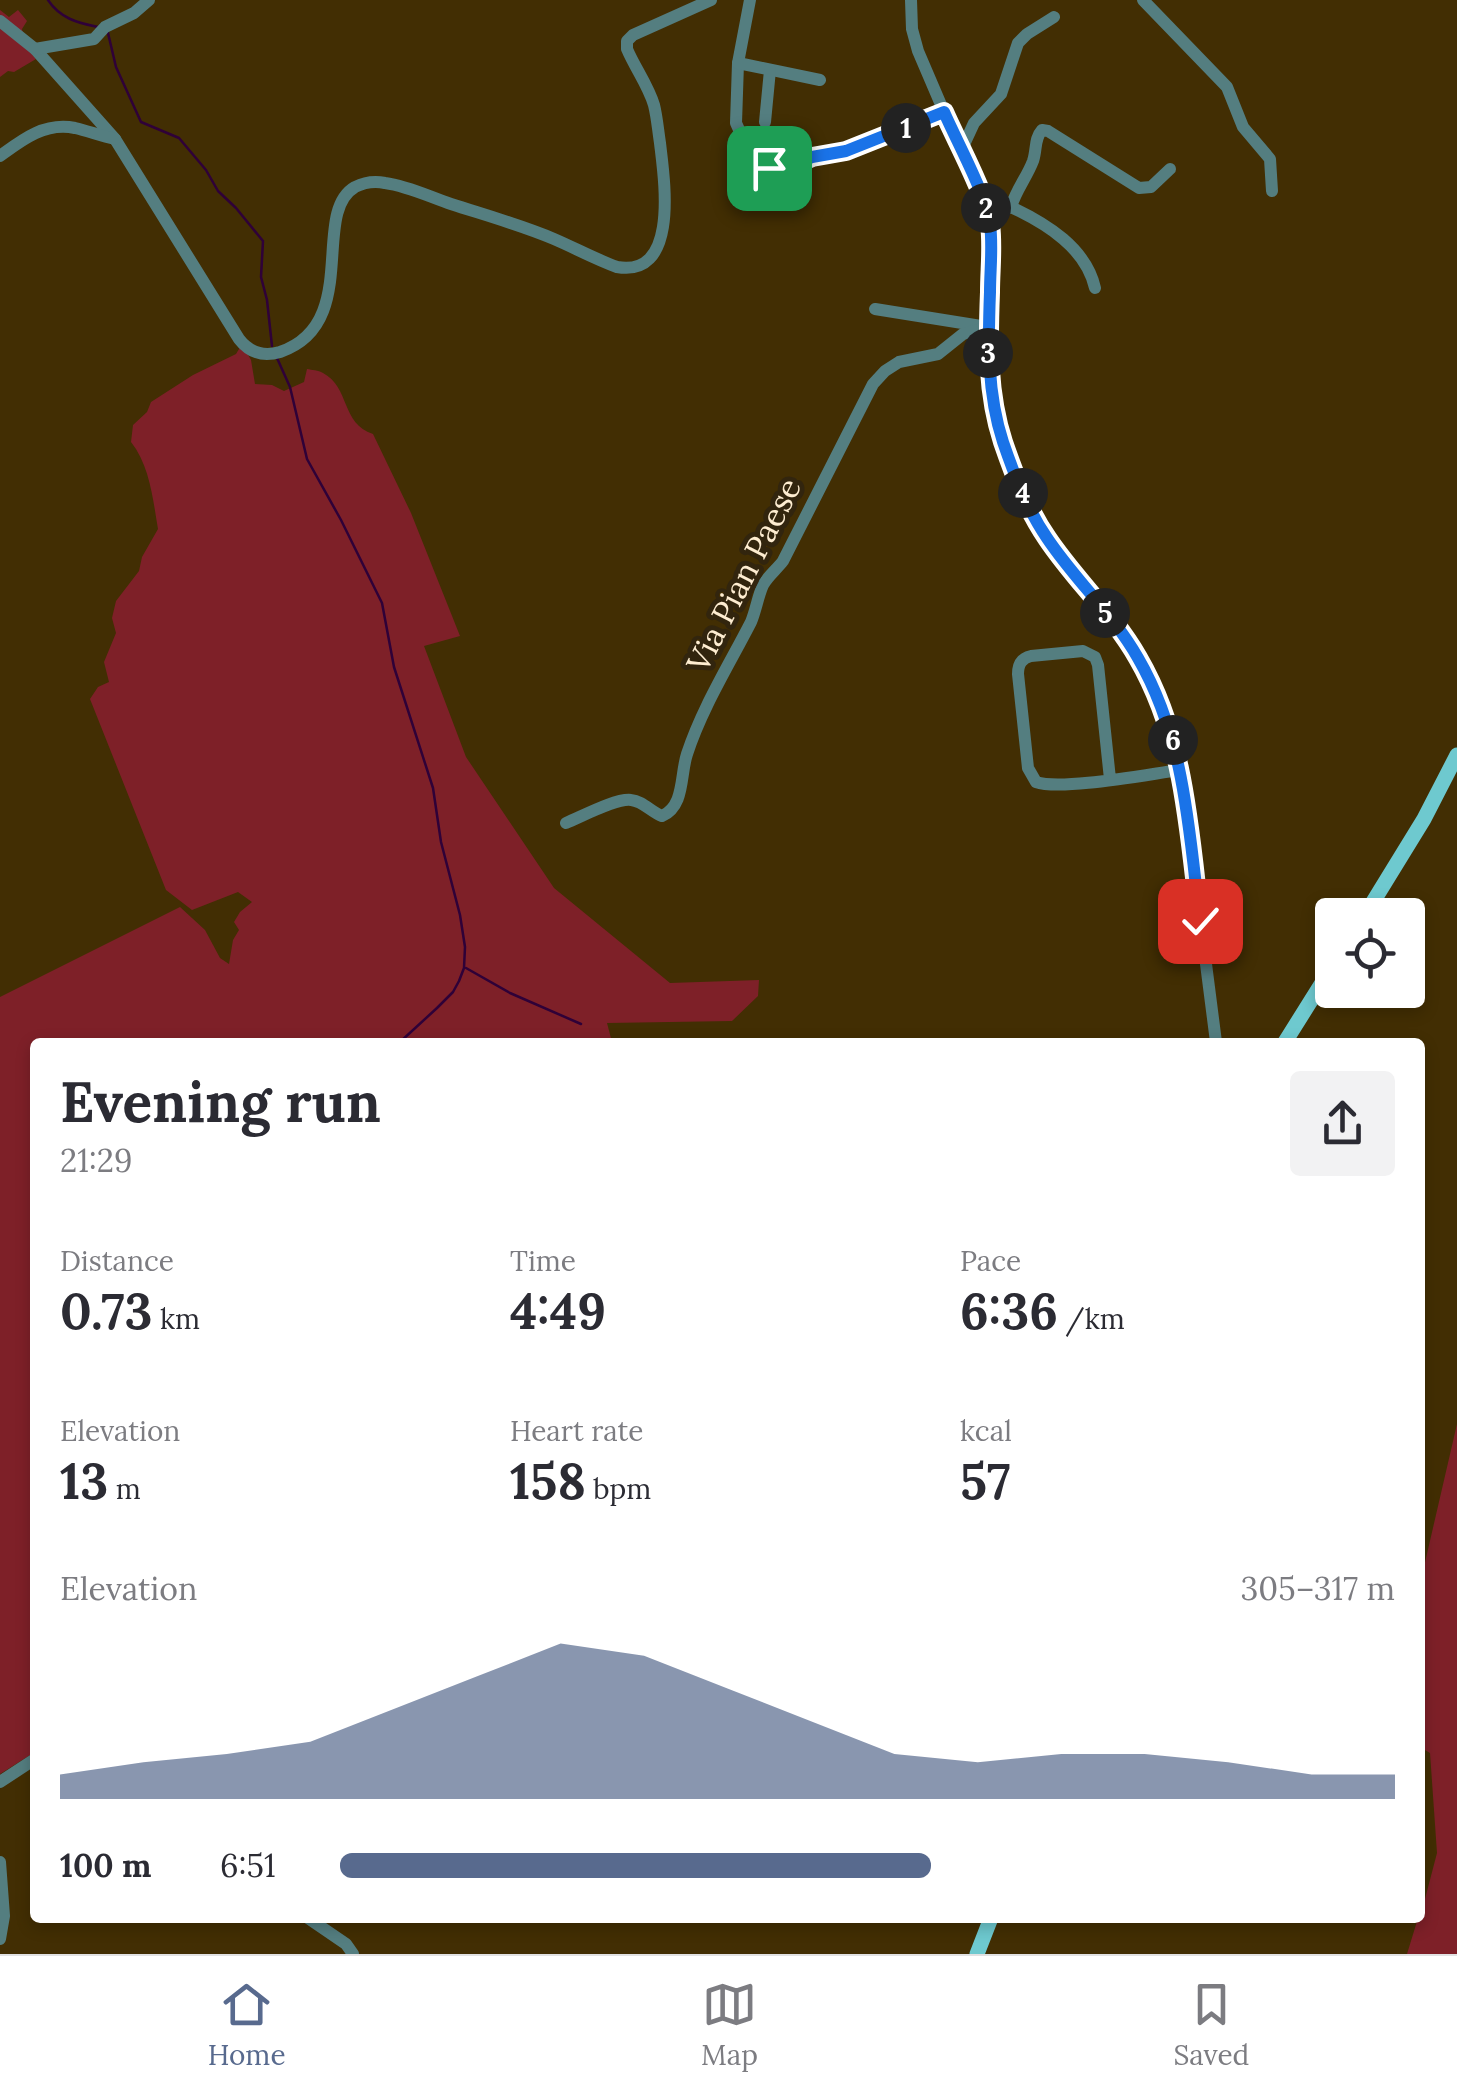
<!DOCTYPE html>
<html lang="en">
<head>
<meta charset="utf-8">
<style>
	body { margin:0; font-family:Lora,serif; background:#f2f2f3; color:#2b2b33; height:100vh; display:flex; flex-direction:column; font-size:38px; white-space:nowrap }
	* { box-sizing:border-box; margin:0 }
	p { font-size:32px; color:#7c7c81 }
	.icon { flex:none; width:55px; height:55px; fill:none; stroke:currentColor; stroke-width:2; stroke-linecap:round; stroke-linejoin:round }
	.map { position:relative; flex:1; overflow:hidden }
	.side { position:absolute; left:30px; top:1038px; width:1395px; height:885px; display:flex; flex-direction:column; background:#fff; border-radius:10px; box-shadow:0 5px 15px #0003 }
	.side>* { flex:none }
	.fabs { position:absolute; left:1315px; top:898px; display:grid; gap:20px }
	.fabs a { display:grid; place-items:center; width:110px; height:110px; border-radius:10px; background:#fff; box-shadow:0 5px 15px #0003; font-size:50px }
	.pin { position:absolute; display:grid; place-items:center; width:85px; height:85px; color:#fff; margin:-42px; border-radius:20px; box-shadow:0 5px 15px #0006 }
	.km { position:absolute; width:50px; height:50px; margin:-25px; border-radius:50%; background:#222; color:#fff; font-size:28px; line-height:50px; text-align:center }
	.round { display:grid; place-items:center; flex:none; width:105px; height:105px; border-radius:10px; background:#f2f2f3 }
	.overview { display:flex; align-items:center; justify-content:space-between; height:170px; padding:0 30px }
	h1 { font-size:55px; font-weight:700; line-height:75px }
	.stats { display:grid; grid-template-columns:repeat(3,1fr); gap:15px; height:170px; padding:10px 30px }
	.stats div { display:grid; align-content:center }
	.stats b { font-size:50px; font-weight:700 }
	.stats small { font-size:28px; font-weight:400 }
	.stats p { font-size:28px }
	.chart { height:280px; padding:20px 30px }
	.chart p { display:flex; justify-content:space-between }
	.chart svg { width:100%; height:180px; margin-top:10px; fill:#586a8e; opacity:.7 }
	ul { padding:0 30px; list-style:none; font-size:32px }
	li { display:grid; grid-template-columns:160px 120px 1fr; align-items:center; height:75px }
	li i { height:25px; border-radius:12px; background:#586a8e }
	.tabs { display:flex; justify-content:space-around; align-items:center; height:140px; border-top:2px solid #e1e1e2; background:#fff; font-size:28px; color:#7c7c81 }
	.tabs a { display:grid; justify-items:center; gap:5px }
	.tabs .current { color:#586a8e }
	.map>svg:first-child { display:block }
</style>
</head>
<body>
<div class="map">
<svg width="1457" height="1954" viewBox="0 0 1457 1954">
	<rect width="100%" height="100%" fill="#422e03"/>
	<g fill="#7e2028">
		<path d="M0,10L9,17L18,10L27,21L22,29L26,47L36,59L14,72L8,71L0,77Z"/>
		<path d="M242,344L251,360L255,384L272,385L284,391L304,382L307,369C312,370 318,370 323,373C350,387 341,424 373,434L411,513L460,636L424,646L466,757L554,888L670,983L759,980L758,996L732,1021L607,1023L612,1042H35V1752L0,1774V997L180,907L205,930L220,958L229,964L233,940L239,930L234,922L240,912L252,902L238,892L192,910L166,890L90,699L98,687L109,682L104,662L116,633L112,618L116,601L139,571L142,557L158,529C153,500 150,466 131,442L133,425L147,412L151,402L193,375L236,354Z"/>
		<path d="M1457,1424V1954H1407L1418,1918H1420L1437,1853L1430,1753L1420,1747V1584Z"/>
	</g>
	<g fill="none" stroke-linecap="round" stroke-linejoin="round">
		<g stroke="#2f0138" stroke-width="2.5">
			<path d="M48,0C60,18 77,23 98,27"/>
			<path d="M108,33L116,67L141,122L179,138L206,170L218,191L236,208L263,241L261,277L267,300L272,346"/>
			<path d="M277,358L290,387L307,459L341,520L382,603L394,667L433,788L441,842L460,915L465,947L464,968L459,981L453,992L437,1008L400,1042"/>
			<path d="M466,968L510,993L581,1024"/>
		</g>
		<g stroke="#547e80" stroke-width="12">
			<path d="M750,0L738,63L736,123L749,152L769,168L783,170L816,156L846,151L944,112"/>
			<path d="M911,0L912,29L918,51L989,217L991,240L988,360L999,428L1020,486L1038,524L1134,652L1154,687L1169,726L1184,792L1216,1042"/>
			<path d="M1143,0L1227,87L1243,127L1270,159L1272,191"/>
			<path d="M0,21L35,49L115,139L239,339C249,352 263,357 280,352C362,324 310,213 355,187C365,182 375,181 385,183C408,186 430,197 451,204C485,215 521,225 554,239C575,248 595,259 617,267C680,278 664,178 660,143C658,130 657,117 654,105C648,85 635,68 627,49V41L633,35L711,0"/>
			<path d="M35,49L94,39L105,27L134,13L149,0"/>
			<path d="M738,63L820,80"/>
			<path d="M765,122L770,70"/>
			<path d="M961,151L974,123L1001,94L1018,43L1027,34L1054,17"/>
			<path d="M0,156C23,139 45,122 75,128C88,131 101,136 115,139"/>
			<path d="M1011,207C1016,190 1027,177 1033,161C1037,149 1034,139 1042,130L1048,131L1139,188L1151,187L1170,169"/>
			<path d="M989,217L1011,207C1047,224 1086,248 1095,288"/>
			<path d="M875,309L981,326"/>
			<path d="M1110,779L1098,665L1095,657L1083,651L1031,656C1022,658 1018,664 1018,674L1028,768L1036,782C1061,791 1149,774 1180,770"/>
			<path d="M566,823C581,817 616,798 631,800C643,801 651,812 662,816C685,806 680,775 687,754C702,708 729,665 751,622C756,610 758,596 763,585C768,576 777,569 783,561L873,384L885,371L899,362L938,354L963,334L988,327"/>
			<path d="M0,1782L35,1759"/>
			<path d="M0,1862L4,1916L0,1939"/>
			<path d="M308,1918L346,1944L353,1954"/>
		</g>
		<g stroke="#6ec9cf" stroke-width="15">
			<path d="M1365,915L1424,819L1457,755"/>
			<path d="M1285,1042L1332,967"/>
			<path d="M977,1954L991,1918"/>
		</g>
	</g>
	<g fill="none" stroke-linecap="round" stroke-linejoin="round">
		<g stroke="#fff" stroke-width="20">
			<path id="route" d="M769,168L782,170L812,157L846,151L944,112C957,142 986,194 990,224C993,246 990,270 990,292C988,343 987,393 1003,442C1014,474 1027,509 1047,538C1075,580 1113,614 1138,658C1185,739 1189,831 1200,921"/>
		</g>
		<use href="#route" stroke="#1a73e8" stroke-width="12"/>
	</g>
	<g text-anchor="middle" stroke-width="10" stroke-linejoin="round" paint-order="stroke">
		<g font-size="32" fill="#feedd1" stroke="#32250e">
			<text transform="translate(744 575) rotate(-63)" y="11">Via Pian Paese</text>
		</g>
	</g>
</svg>
<div class="fabs">
<a><svg class="icon" aria-label="locate" viewBox="0 0 24 24"><circle cx="12" cy="12" r="6"/><path d="M12 2v4M12 18v4M2 12h4M18 12h4"/></svg></a>
</div>
<div class="pin" style="left:769px;top:168px;background:#1e9e55"><svg class="icon" aria-label="arrive" viewBox="0 0 24 24"><path d="M6 21V4h12l-3 4 3 4H6"/></svg></div>
<div class="pin" style="left:1200px;top:921px;background:#d93025"><svg class="icon" aria-label="check" viewBox="0 0 24 24"><path d="M5 12l5 5 9-10"/></svg></div>
<b class="km" style="left:906px;top:128px">1</b>
<b class="km" style="left:986px;top:208px">2</b>
<b class="km" style="left:988px;top:353px">3</b>
<b class="km" style="left:1023px;top:493px">4</b>
<b class="km" style="left:1105px;top:613px">5</b>
<b class="km" style="left:1173px;top:740px">6</b>
<section class="side">
<div class="overview"><div><h1>Evening run</h1><p>21:29</p></div><a class="round"><svg class="icon" aria-label="share" viewBox="0 0 24 24"><path d="M12 15V3M7 8l5-5 5 5M5 13v7h14v-7"/></svg></a></div>
<div class="stats">
<div><p>Distance</p><b>0.73<small> km</small></b></div>
<div><p>Time</p><b>4:49</b></div>
<div><p>Pace</p><b>6:36<small> /km</small></b></div>
</div>
<div class="stats">
<div><p>Elevation</p><b>13<small> m</small></b></div>
<div><p>Heart rate</p><b>158<small> bpm</small></b></div>
<div><p>kcal</p><b>57</b></div>
</div>
<div class="chart"><p><span>Elevation</span>305–317 m</p>
<svg viewBox="0 0 160 44" preserveAspectRatio="none"><path d="M0 44V38L10 35L20 33L30 30L40 22L50 14L60 6L70 9L80 17L90 25L100 33L110 35L120 33L130 33L140 35L150 38L160 38V44z"/></svg>
</div>
<ul>
<li><b>100 m</b>6:51<i style="width:56%"></i></li>
</ul>
</section>
</div>
<nav class="tabs">
<a class="current"><svg class="icon" aria-label="home" viewBox="0 0 24 24"><path d="M3 11l9-7 9 7M6 9v11h12V9"/></svg>Home</a>
<a><svg class="icon" aria-label="map" viewBox="0 0 24 24"><path d="M3 6l6-2 6 2 6-2v14l-6 2-6-2-6 2zM9 4v14M15 6v14"/></svg>Map</a>
<a><svg class="icon" aria-label="saved" viewBox="0 0 24 24"><path d="M7 4h10v16l-5-4-5 4z"/></svg>Saved</a>
</nav>
</body>
</html>
